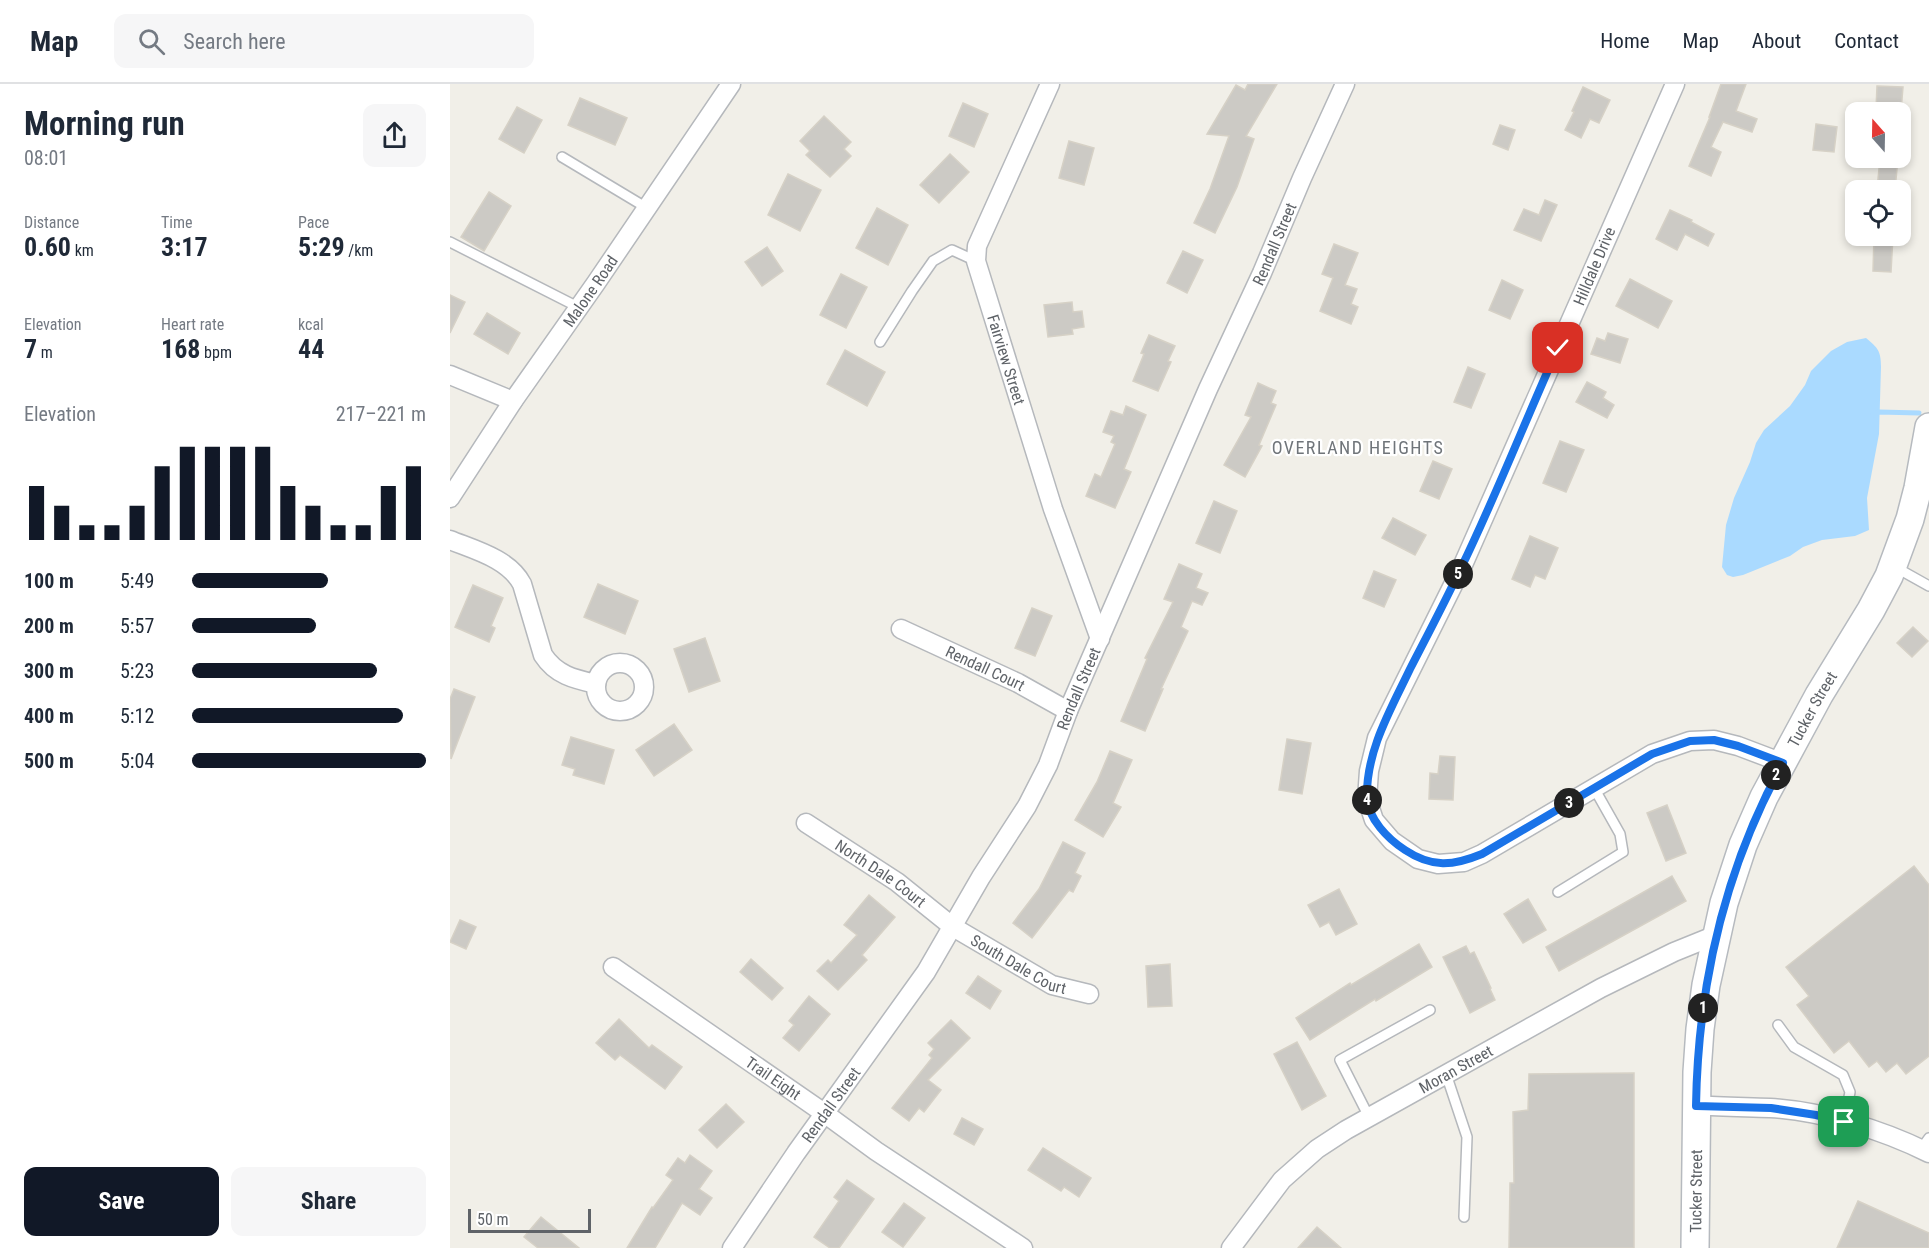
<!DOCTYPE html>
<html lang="en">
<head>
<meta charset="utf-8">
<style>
	body { margin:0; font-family:"Roboto Condensed",sans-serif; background:#f6f6f7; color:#1f2937; height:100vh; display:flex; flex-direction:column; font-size:22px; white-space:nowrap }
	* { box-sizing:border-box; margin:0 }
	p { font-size:20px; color:#747a83 }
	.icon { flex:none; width:33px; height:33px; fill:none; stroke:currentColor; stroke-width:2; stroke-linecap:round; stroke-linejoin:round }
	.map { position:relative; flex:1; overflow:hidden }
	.side { display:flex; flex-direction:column; background:#fff; width:450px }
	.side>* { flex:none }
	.needle { width:39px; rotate:340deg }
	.fabs { position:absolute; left:1395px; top:18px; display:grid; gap:12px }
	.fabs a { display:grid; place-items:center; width:66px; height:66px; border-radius:12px; background:#fff; box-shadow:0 3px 9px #0003; font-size:30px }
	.scale { position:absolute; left:18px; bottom:15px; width:123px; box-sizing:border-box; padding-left:6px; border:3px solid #5f6368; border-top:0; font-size:16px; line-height:21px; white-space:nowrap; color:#5f6368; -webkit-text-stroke:4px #fff; paint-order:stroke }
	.pin { position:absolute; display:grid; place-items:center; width:51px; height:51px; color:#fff; margin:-26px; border-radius:12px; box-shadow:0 3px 9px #0006 }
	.km { position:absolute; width:30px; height:30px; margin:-15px; border-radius:50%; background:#222; color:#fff; font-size:16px; line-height:30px; text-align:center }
	.round { display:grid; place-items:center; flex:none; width:63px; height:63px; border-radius:12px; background:#f6f6f7 }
	.overview { display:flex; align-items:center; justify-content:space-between; height:102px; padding:0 24px }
	h1 { font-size:33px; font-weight:700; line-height:45px }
	.stats { display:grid; grid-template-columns:repeat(3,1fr); gap:9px; height:102px; padding:6px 24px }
	.stats div { display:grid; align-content:center }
	.stats b { font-size:26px; font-weight:700 }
	.stats small { font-size:16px; font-weight:400 }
	.stats p { font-size:16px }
	.chart { height:168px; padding:12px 24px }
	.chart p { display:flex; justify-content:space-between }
	.chart svg { width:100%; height:108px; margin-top:6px; stroke:#111827; stroke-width:6 }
	.button { display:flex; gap:12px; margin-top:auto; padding:12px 24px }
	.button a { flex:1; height:69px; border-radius:12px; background:#111827; color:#fff; font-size:24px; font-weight:700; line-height:69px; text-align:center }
	.button a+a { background:#f6f6f7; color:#1f2937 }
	ul { padding:0 24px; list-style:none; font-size:20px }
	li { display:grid; grid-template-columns:96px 72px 1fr; align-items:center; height:45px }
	li i { height:15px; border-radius:8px; background:#111827 }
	header { display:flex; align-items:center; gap:36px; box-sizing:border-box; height:84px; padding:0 30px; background:#fff; border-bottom:2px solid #e0e1e3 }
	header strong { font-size:28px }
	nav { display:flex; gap:33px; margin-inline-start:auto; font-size:21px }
	.search { width:420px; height:54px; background:#f6f6f7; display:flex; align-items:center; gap:15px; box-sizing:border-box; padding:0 21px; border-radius:12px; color:#747a83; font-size:22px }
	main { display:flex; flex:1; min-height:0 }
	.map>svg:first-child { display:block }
</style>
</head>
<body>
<header>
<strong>Map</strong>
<div class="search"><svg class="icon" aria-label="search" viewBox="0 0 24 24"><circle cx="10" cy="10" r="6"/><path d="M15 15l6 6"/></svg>Search here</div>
<nav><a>Home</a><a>Map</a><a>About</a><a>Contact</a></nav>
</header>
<main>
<section class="side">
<div class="overview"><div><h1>Morning run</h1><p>08:01</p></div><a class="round"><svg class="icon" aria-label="share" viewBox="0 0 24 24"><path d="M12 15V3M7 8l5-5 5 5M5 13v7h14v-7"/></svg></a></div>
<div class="stats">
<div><p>Distance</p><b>0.60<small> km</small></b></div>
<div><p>Time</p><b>3:17</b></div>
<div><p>Pace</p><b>5:29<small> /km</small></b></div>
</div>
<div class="stats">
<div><p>Elevation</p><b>7<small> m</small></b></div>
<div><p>Heart rate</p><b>168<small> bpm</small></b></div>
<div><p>kcal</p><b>44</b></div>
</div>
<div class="chart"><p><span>Elevation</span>217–221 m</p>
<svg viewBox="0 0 160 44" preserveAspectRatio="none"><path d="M5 44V22M15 44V30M25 44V38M35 44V38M45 44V30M55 44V14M65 44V6M75 44V6M85 44V6M95 44V6M105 44V22M115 44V30M125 44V38M135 44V38M145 44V22M155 44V14"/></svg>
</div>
<ul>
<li><b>100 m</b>5:49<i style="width:58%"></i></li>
<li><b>200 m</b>5:57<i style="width:53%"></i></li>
<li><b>300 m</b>5:23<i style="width:79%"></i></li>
<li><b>400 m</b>5:12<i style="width:90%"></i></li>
<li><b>500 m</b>5:04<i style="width:100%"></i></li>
</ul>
<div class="button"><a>Save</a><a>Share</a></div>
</section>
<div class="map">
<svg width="1479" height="1164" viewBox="0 0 1479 1164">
	<rect width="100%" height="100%" fill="#f1efe8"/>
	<path fill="#aadaff" d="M1416,254C1428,264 1431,267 1431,283L1429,350L1417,414L1419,446L1405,452L1372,456L1353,463L1340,472L1293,491L1283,493L1277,491L1272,483L1276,441L1284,414L1300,378L1306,359L1314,346L1340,322L1355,301L1361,287L1381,267L1397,258Z"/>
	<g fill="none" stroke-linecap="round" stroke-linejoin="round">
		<path stroke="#aadaff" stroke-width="5" d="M1423,331L1429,328L1469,329"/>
	</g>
	<g fill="#cccac5" stroke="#d6d1c6" stroke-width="1.5">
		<path d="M798,0H827L796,52L804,55L787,103L765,149L744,139L760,105L779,52L757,50L786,1L795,6Z"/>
		<path d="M1271,0H1296L1286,27L1307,35L1302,48L1273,38L1261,63L1271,68L1261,92L1239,82L1260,33H1259Z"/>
		<path d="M1427,2L1453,3L1451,27L1426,25Z"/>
		<path d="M1133,3L1160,16L1149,39L1140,35L1131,54L1115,46L1124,28L1122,27Z"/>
		<path d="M130,14L177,34L165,61L118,41Z"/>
		<path d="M513,19L538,30L524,63L499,52Z"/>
		<path d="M67,23L92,36L74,69L49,55Z"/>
		<path d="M374,32L401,58L394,65L401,72L380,93L356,71L360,67L350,57Z"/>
		<path d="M1366,40L1387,43L1384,68L1363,66Z"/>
		<path d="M1050,41L1065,46L1058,66L1043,60Z"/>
		<path d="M619,57L644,64L634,101L609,94Z"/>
		<path d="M500,70L519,88L489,119L470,101Z"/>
		<path d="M1430,74H1448L1445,106H1427Z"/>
		<path d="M338,90L371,106L350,147L318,131Z"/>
		<path d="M39,108L61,122L34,167L11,153Z"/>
		<path d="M1095,116L1107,121L1091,157L1064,146L1074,125L1089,131Z"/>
		<path d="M427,124L458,141L438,181L406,164Z"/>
		<path d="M1220,126L1242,136L1241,138L1264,150L1258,162L1235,150L1227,166L1206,155Z"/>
		<path d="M1424,152H1443L1441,188L1423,187Z"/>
		<path d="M884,160L908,169L895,201L907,205L901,220L908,223L901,240L870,227L883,194L872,190Z"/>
		<path d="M317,163L333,187L312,202L295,178Z"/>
		<path d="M733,167L753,176L737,209L717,199Z"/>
		<path d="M391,190L417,203L396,244L370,231Z"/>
		<path d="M1180,195L1222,217L1208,244L1166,222Z"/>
		<path d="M1052,196L1073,206L1060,235L1039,226Z"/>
		<path d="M0,211L15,218L0,249Z"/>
		<path d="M622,218L623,228L632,227L634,243L622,245L623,250L598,253L594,221Z"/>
		<path d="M37,229L70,249L58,270L24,250Z"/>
		<path d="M1158,249L1178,255L1170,279L1141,270L1147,254L1155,257Z"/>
		<path d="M699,251L725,262L718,277L721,278L708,307L683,297L694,270L691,269Z"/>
		<path d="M395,266L435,288L417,322L377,300Z"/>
		<path d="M1018,283L1035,290L1021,324L1004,318Z"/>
		<path d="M1137,298L1156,308L1153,314L1164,321L1157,334L1126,318Z"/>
		<path d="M808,299L826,307L821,319L826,321L809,361L812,362L795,393L774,381L801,333L795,331Z"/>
		<path d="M676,322L696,331L674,385L681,388L665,424L636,412L645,390L651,393L665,360L661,358L664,352L653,348L661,327L673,331Z"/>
		<path d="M1110,357L1134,366L1116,408L1093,399Z"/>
		<path d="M983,377L1002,385L989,415L970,407Z"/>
		<path d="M764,417L787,427L770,469L746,459Z"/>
		<path d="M943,434L976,451L965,471L932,454Z"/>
		<path d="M1080,452L1108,464L1095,495L1085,491L1080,503L1062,495Z"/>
		<path d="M729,480L752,490L746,504L758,509L752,521L742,517L731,543L738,547L711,605H713L695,647L671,637L697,575L695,574L723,518L714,515Z"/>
		<path d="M924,487L946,496L934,523L913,514Z"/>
		<path d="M148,500L188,517L175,550L134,533Z"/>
		<path d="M23,501L53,514L41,542L45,544L39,558L5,543Z"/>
		<path d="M582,524L602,532L585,572L565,564Z"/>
		<path d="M1463,543L1478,557L1462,573L1447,559Z"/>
		<path d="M255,554L270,597L239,608L224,565Z"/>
		<path d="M4,605L25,613L1,675L0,615Z"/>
		<path d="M224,640L242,666L204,692L186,666Z"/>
		<path d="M121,653L164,666L154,700L123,691L125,685L112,681Z"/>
		<path d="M837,655L861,659L852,710L829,706Z"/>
		<path d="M660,667L682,676L663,719L671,723L653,753L625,736L647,698Z"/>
		<path d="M990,672L1005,673L1003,716L979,715L980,689L988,690Z"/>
		<path d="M1217,721L1236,769L1216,777L1197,729Z"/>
		<path d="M613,758L635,769L625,789L631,792L623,808L619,806L582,854L563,839L589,805Z"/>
		<path d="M1464,782L1479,801V972L1456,990L1447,979L1436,988L1427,977L1419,983L1399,957L1384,969L1347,921L1359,912L1336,883Z"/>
		<path d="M1222,792L1236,817L1109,887L1096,863Z"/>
		<path d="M889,805L907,840L886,851L879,838L870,843L858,821Z"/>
		<path d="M419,811L445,833L412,871L417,876L388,906L367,887L378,876L381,879L407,851L394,841Z"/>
		<path d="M1078,815L1096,846L1073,859L1054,830Z"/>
		<path d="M10,836L26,843L16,865L0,858Z"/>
		<path d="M969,860L982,883L926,917L925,915L860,956L846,934L900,899L901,901Z"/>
		<path d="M1016,862L1020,870L1024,868L1041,904L1040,905L1045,916L1020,929L993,873Z"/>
		<path d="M301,875L333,904L322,916L290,888Z"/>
		<path d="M720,880L722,922L698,923L696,882Z"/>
		<path d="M528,892L551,907L540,925L516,909Z"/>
		<path d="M359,912L380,930L349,967L333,954L344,941L339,937Z"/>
		<path d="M169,935L199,964L202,961L232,983L215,1005L170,971L165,976L146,959Z"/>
		<path d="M501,936L520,954L478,996L491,1006L474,1028L469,1024L459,1037L442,1024L482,974L479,971L484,965L478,959Z"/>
		<path d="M847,958L876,1012L852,1026L824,970Z"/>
		<path d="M1184,989V1164H1059L1060,1099H1064L1063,1028L1078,1026L1079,990Z"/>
		<path d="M276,1020L294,1038L267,1064L249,1046Z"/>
		<path d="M512,1034L533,1045L524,1061L504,1050Z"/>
		<path d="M593,1064L641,1094L629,1113L614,1103L611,1107L578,1086Z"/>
		<path d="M240,1071L262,1087L249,1105L262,1114L250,1131L232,1119L205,1164H177L202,1123L203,1124L223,1096L216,1091L228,1074L235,1079Z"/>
		<path d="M397,1096L424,1115L389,1164H380L364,1153L389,1117L384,1113Z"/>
		<path d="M1408,1117L1479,1149V1164H1387Z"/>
		<path d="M454,1119L475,1134L453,1163L432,1148Z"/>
		<path d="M91,1133L129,1164H88L74,1153Z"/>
		<path d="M867,1143L891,1164H848Z"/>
	</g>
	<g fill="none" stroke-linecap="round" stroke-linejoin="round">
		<g stroke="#b5b8bc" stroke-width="12">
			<g id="lane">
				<path d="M112,73L197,124"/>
				<path d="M0,158L128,223"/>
				<path d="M430,258L462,207L483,177L502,166L526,177"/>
				<path d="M1445,483L1479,502"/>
				<path d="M1108,808L1173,768L1170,750L1144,704"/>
				<path d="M1328,941L1344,963L1393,991L1400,1008L1394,1038"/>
				<path d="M996,990L1017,1053L1014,1133"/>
				<path d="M919,1033L890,976L980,926"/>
				<path d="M1471,1065L1479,1054"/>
			</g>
		</g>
		<g stroke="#b5b8bc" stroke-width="21">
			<g id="street">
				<path id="s1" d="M600,0L527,162L526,177L603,425L650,555"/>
				<path d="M1225,0L1012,483L927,654L919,687L917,715L924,736L942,757L968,775L988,780L1014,778L1032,770L1202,670L1240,657L1264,656L1288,662L1333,679"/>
				<path d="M0,291L63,317"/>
				<path id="s2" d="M0,414L63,317L146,199L281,0"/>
				<path d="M0,456C25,466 59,475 72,500L93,571C106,591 124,595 146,600"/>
				<path id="s3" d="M451,545L568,599L618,627"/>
				<circle cx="170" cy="603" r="24"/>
				<path id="s4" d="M356,739L447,798L503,843L602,901L639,910"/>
				<path id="s5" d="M163,883L374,1029L426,1067L573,1164"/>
				<path d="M1247,1021C1271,1023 1296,1023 1320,1024C1372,1027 1433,1046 1479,1069"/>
				<path id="s6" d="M282,1164L346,1069L476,888L531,793L577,722L598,681L618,627L758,305L812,189L852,94L895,0"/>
				<path id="s7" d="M781,1164L832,1096L867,1065L896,1046L1151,904L1224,868L1266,851"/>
			</g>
		</g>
		<g stroke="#b6babf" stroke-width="30">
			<g id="secondary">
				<path id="s8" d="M1245,1164L1247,988L1250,945L1256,901L1274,819L1293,761L1314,713L1369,611L1421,526L1439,492L1460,435L1468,404L1479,343"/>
			</g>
		</g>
		<use href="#lane" stroke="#fff" stroke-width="9"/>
		<use href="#street" stroke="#fff" stroke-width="18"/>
		<use href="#secondary" stroke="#fff" stroke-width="27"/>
	</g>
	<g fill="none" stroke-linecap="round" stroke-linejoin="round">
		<g stroke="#fff" stroke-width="12">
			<path id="route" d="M1108,264C1075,337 1046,412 1011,484C995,518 977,552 960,585C941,625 916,667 917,713C918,735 938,755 955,766C982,784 1003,782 1032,770L1202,670L1240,657L1264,656L1288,662L1333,679C1274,786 1248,900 1246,1022L1321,1024L1366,1031L1394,1038"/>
		</g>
		<use href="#route" stroke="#1a73e8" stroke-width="8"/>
	</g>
	<g text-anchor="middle" stroke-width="4.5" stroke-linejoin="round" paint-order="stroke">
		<g font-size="16" fill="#5f6368" stroke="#fff">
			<text dy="6" stroke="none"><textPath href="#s6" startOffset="1146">Rendall Street</textPath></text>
			<text transform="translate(1144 182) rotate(-67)" y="6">Hilldale Drive</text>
			<text dy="6" stroke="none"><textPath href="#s2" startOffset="250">Malone Road</textPath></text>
			<text dy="6" stroke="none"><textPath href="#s1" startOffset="296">Fairview Street</textPath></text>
			<text dy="6" stroke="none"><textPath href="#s3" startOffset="93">Rendall Court</textPath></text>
			<text dy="6" stroke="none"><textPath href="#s6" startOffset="660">Rendall Street</textPath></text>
			<text dy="6" stroke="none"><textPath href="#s8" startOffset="561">Tucker Street</textPath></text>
			<text dy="6" stroke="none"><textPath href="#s4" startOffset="90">North Dale Court</textPath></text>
			<text dy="6" stroke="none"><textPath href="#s4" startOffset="256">South Dale Court</textPath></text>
			<text dy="6" stroke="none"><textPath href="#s7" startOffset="292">Moran Street</textPath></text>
			<text dy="6" stroke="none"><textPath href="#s5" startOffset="195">Trail Eight</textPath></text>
			<text dy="6" stroke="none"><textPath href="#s6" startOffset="174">Rendall Street</textPath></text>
			<text dy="6" stroke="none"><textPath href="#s8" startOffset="57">Tucker Street</textPath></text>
		</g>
		<g font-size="18" letter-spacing="1.5" fill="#70757a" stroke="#fff">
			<text x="908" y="370">OVERLAND HEIGHTS</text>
		</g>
	</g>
</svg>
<div class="fabs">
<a><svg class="needle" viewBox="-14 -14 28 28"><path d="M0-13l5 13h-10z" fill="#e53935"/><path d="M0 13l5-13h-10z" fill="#747a83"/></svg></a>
<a><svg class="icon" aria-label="locate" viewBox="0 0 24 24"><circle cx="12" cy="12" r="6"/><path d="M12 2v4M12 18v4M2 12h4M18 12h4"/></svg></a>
</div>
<div class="scale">50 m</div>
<div class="pin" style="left:1394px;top:1038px;background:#1e9e55"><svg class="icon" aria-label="arrive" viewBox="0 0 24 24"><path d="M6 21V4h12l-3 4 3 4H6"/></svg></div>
<div class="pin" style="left:1108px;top:264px;background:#d93025"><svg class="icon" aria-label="check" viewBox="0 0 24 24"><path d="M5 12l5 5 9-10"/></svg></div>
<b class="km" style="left:1253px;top:924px">1</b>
<b class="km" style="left:1326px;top:691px">2</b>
<b class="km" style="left:1119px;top:719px">3</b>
<b class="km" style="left:917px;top:716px">4</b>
<b class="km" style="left:1008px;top:490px">5</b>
</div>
</main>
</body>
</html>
